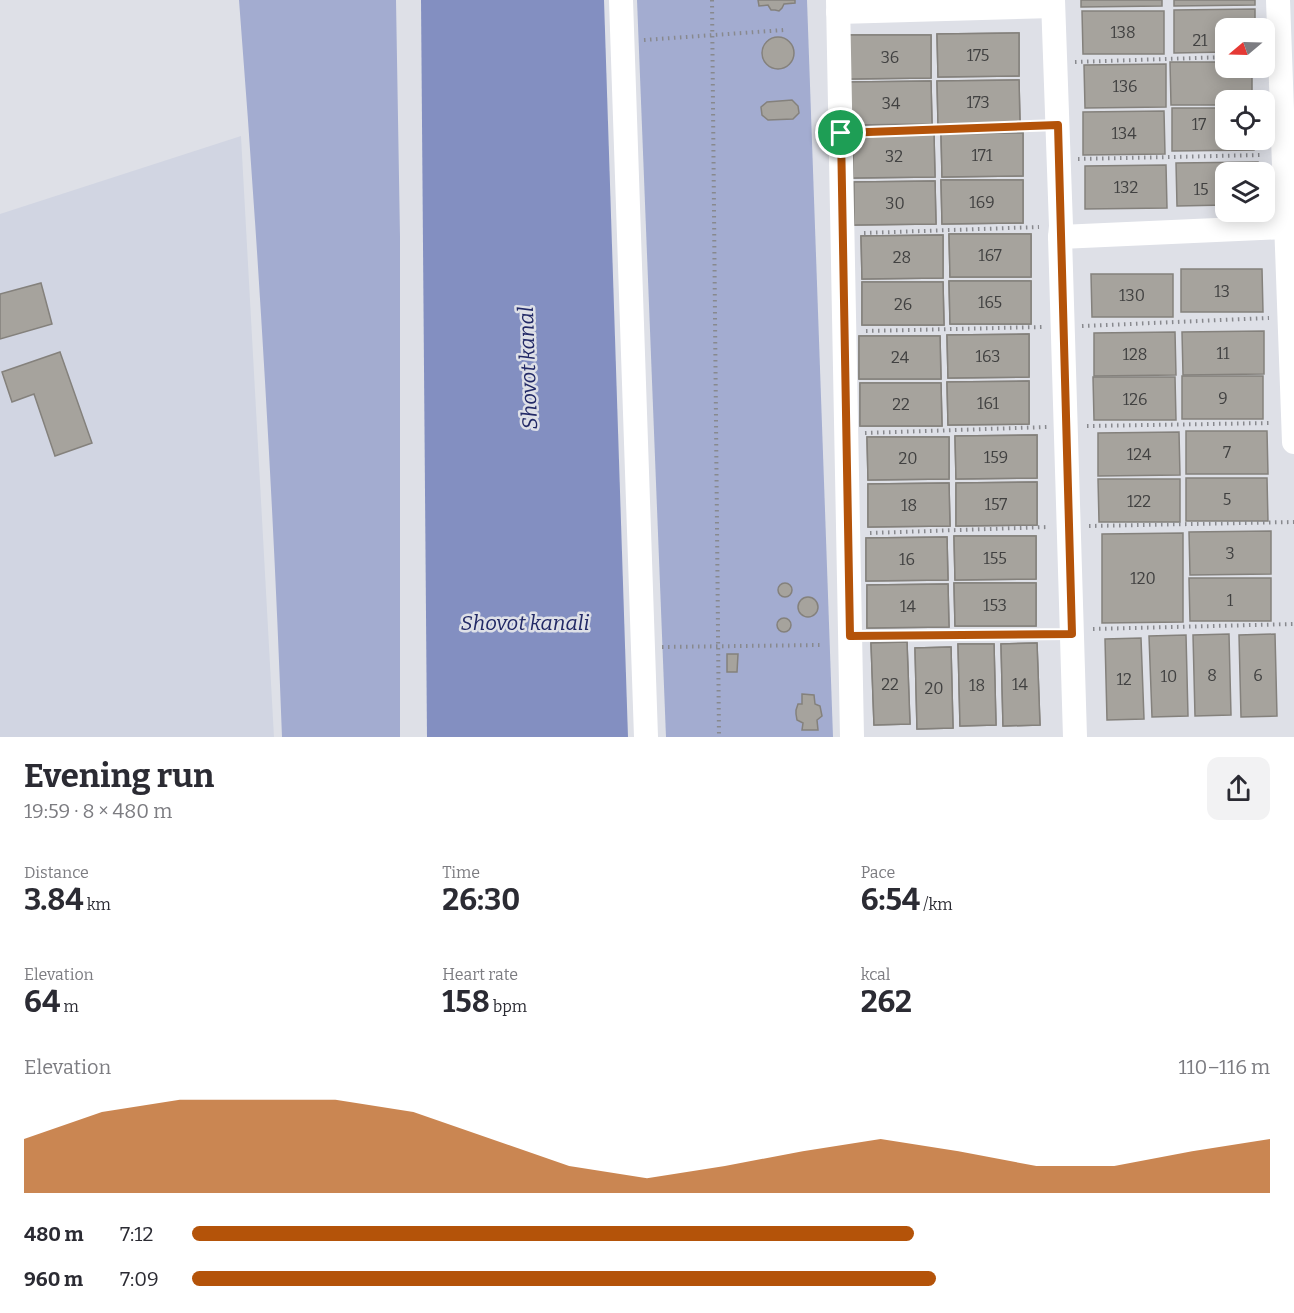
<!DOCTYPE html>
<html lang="en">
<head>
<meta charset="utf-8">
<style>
	body { margin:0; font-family:Bitter,serif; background:#f2f2f3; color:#2b2b33; height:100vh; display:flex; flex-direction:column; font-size:22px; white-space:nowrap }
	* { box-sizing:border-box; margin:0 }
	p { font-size:20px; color:#7c7c81 }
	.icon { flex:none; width:33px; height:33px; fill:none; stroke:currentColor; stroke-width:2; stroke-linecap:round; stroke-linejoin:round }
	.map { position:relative; height:737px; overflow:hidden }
	.details { display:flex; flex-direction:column; background:#fff; flex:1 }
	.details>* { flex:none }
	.needle { width:39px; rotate:251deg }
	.tools { position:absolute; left:1215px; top:18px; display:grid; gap:12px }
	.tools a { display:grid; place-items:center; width:60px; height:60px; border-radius:12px; background:#fff; box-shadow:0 3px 15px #0003; font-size:30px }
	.pin { position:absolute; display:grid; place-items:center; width:51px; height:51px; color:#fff; margin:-26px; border:3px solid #fff; border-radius:50%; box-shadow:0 2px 6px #0007 }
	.round { display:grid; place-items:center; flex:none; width:63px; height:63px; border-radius:12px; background:#f2f2f3 }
	.head { display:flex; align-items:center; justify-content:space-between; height:102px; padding:0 24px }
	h1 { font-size:33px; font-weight:700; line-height:45px }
	.metrics { display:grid; grid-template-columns:repeat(3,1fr); gap:9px; height:102px; padding:6px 24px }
	.metrics div { display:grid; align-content:center }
	.metrics b { font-size:30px; font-weight:700 }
	.metrics small { font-size:16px; font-weight:400 }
	.metrics p { font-size:16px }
	.chart { height:168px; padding:12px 24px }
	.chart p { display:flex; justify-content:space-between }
	.chart svg { width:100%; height:108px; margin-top:6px; fill:#b45309; opacity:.7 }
	ul { padding:0 24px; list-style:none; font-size:20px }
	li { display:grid; grid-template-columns:96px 72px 1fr; align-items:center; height:45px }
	li i { height:15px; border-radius:8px; background:#b45309 }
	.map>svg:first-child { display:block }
</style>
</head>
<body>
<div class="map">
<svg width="1294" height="737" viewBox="0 0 1294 737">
	<rect width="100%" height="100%" fill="#dee0e7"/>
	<path fill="#d1d5e2" d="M241,136L274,737H0V214Z"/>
	<g fill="#a3acd0">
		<path d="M239,0H396L400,237V737H282C273,491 258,245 239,0Z"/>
		<path d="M637,0H807L833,737H666Z"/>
	</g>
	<path fill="#838fc1" d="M421,0H604L628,737H427Z"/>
	<g fill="#a6a39d" stroke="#84817c" stroke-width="1.5">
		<path d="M758,0H795V3L784,4L782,8L779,11L775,10H771L768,5L759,6Z"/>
		<path d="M1081,0H1162V6L1081,7Z"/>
		<path d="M1174,0H1255V5L1174,6Z"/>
		<path d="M1255,9V28H1226V52L1174,53V10Z"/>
		<path d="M1082,11H1164V54H1083Z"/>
		<path d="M1019,33V76L938,77L937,34Z"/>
		<path d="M1019,33V76L938,77L937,34Z"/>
		<path d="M849,35H931V78L850,79Z"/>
		<path d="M849,35H931V78L850,79Z"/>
		<circle cx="778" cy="53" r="16"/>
		<path d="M1170,62H1226V68H1252V100H1226V105H1171Z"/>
		<path d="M1166,64V107L1085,108L1084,65Z"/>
		<path d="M1019,80L1020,123L938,124L937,81Z"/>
		<path d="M1019,80L1020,123L938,124L937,81Z"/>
		<path d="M931,81L932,124L850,125V82Z"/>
		<path d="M931,81L932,124L850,125V82Z"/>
		<path d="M792,100L798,106L799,113L793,119L768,120L762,115L761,107L767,102Z"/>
		<path d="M1172,108H1226V140H1254V150L1172,151Z"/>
		<path d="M1164,111L1165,154L1083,155V112Z"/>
		<path d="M1023,133V176L942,177L941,134Z"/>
		<path d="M1023,133V176L942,177L941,134Z"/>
		<path d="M934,134L935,177L853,178V135Z"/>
		<path d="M934,134L935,177L853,178V135Z"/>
		<path d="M1258,162V172H1226V205L1177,206L1176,163Z"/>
		<path d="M1166,165L1167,208L1085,209V166Z"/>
		<path d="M941,180H1023V223L942,224Z"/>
		<path d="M941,180H1023V223L942,224Z"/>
		<path d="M935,181L936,224L854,225V182Z"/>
		<path d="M935,181L936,224L854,225V182Z"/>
		<path d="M949,234H1031V277H950Z"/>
		<path d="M949,234H1031V277H950Z"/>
		<path d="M943,235V278L862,279L861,236Z"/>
		<path d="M943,235V278L862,279L861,236Z"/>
		<path d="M1181,269H1262L1263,312H1181Z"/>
		<path d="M1091,274H1173V317H1092Z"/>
		<path d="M949,281H1031V324H950Z"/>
		<path d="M949,281H1031V324H950Z"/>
		<path d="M862,282H943L944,325H862Z"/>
		<path d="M862,282H943L944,325H862Z"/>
		<path d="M41,283L52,324L0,339V294Z"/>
		<path d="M1264,331V374L1183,375L1182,332Z"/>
		<path d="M1175,332L1176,375L1094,376V333Z"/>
		<path d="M1029,334V377L948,378L947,335Z"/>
		<path d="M1029,334V377L948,378L947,335Z"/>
		<path d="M859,336H940L941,379H859Z"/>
		<path d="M859,336H940L941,379H859Z"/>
		<path d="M60,352L92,443L55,456L34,394L12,402L2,372Z"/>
		<rect x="1182" y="376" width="81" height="43"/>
		<path d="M1093,377H1175L1176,420H1094Z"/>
		<path d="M1029,381V424L948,425L947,382Z"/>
		<path d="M1029,381V424L948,425L947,382Z"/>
		<path d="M860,383H941L942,426H860Z"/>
		<path d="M860,383H941L942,426H860Z"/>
		<path d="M1186,431H1267L1268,474H1186Z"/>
		<path d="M1179,432L1180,475L1098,476V433Z"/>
		<path d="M1037,435V478L956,479L955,436Z"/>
		<path d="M1037,435V478L956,479L955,436Z"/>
		<path d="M867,437H949V479L868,480Z"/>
		<path d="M867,437H949V479L868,480Z"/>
		<path d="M1186,478H1267L1268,521H1186Z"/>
		<path d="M1098,479H1180V522H1099Z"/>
		<path d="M1037,482V525L956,526V483Z"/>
		<path d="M1037,482V525L956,526V483Z"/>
		<path d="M949,483L950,526L868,527V484Z"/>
		<path d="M949,483L950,526L868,527V484Z"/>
		<path d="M1271,531V574L1190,575L1189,532Z"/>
		<path d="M1183,533V622L1102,623V534Z"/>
		<path d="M954,536H1036V579L955,580Z"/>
		<path d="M954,536H1036V579L955,580Z"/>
		<path d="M947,537L948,580L866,581V538Z"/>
		<path d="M947,537L948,580L866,581V538Z"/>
		<path d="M1189,578H1271V621H1190Z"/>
		<circle cx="785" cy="590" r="7"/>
		<path d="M954,583H1036V626H955Z"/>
		<path d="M954,583H1036V626H955Z"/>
		<path d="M948,584L949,627L867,628V585Z"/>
		<path d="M948,584L949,627L867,628V585Z"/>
		<circle cx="808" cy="607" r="10"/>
		<circle cx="784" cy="625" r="7"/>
		<path d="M1229,634L1231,715L1195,716L1193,635Z"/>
		<path d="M1275,634L1277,716L1241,717L1239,635Z"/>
		<path d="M1186,635L1188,716L1152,717L1149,636Z"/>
		<path d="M1141,638L1144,719L1107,720L1105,639Z"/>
		<path d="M907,642L910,724L874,725L871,643Z"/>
		<path d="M907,642L910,724L874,725L871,643Z"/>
		<path d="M1037,643L1040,725L1003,726L1001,644Z"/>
		<path d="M1037,643L1040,725L1003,726L1001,644Z"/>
		<path d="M958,644H994L996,725L960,726Z"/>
		<path d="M958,644H994L996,725L960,726Z"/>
		<path d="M951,647L953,728L917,729L915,648Z"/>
		<path d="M951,647L953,728L917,729L915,648Z"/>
		<path d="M727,654H738L737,672H727Z"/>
		<path d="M802,694L814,695L815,704L820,706L822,716L817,720L818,730H802L803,723L797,720L796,714V710L798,704H802Z"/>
	</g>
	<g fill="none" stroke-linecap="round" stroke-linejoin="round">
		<g stroke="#88898e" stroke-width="4" stroke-dasharray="1.5 4.5" stroke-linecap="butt">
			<path d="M712,0L719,737"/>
			<path d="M644,40L784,30"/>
			<path d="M1075,62L1226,57"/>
			<path d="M861,132L1036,126"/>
			<path d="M1078,159L1262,155"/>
			<path d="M864,233L1039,227"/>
			<path d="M1082,326L1269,318"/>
			<path d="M866,331L1042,327"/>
			<path d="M1087,426L1272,423"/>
			<path d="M865,433L1047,427"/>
			<path d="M1089,526L1294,522"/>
			<path d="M870,533L1048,527"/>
			<path d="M1093,629L1294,624"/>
			<path d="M871,636L1053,635"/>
			<path d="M662,647L820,645"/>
		</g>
		<g stroke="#fff" stroke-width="24">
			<path d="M621,0L646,737"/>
			<path d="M838,0L852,737"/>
			<path d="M1053,0L1061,226L1060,237L1075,737"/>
			<path d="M1278,0L1294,442"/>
			<path d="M838,12L1053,6"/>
			<path d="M1060,237L1285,227"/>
		</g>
	</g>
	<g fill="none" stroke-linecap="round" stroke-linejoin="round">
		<g stroke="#fff" stroke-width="12">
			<path id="route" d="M1058,125L1072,634L850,636L841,133Z"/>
		</g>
		<use href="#route" stroke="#b45309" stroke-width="8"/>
	</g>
	<g text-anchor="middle" stroke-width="5" stroke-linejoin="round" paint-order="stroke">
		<g font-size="16" fill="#414141">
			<text x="1123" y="38">138</text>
			<text x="1200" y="46">21</text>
			<text x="978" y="61">175</text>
			<text x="890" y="63">36</text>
			<text x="1125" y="92">136</text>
			<text x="978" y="108">173</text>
			<text x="891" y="109">34</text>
			<text x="1199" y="130">17</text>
			<text x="1124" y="139">134</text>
			<text x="982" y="161">171</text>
			<text x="894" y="162">32</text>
			<text x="1126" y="193">132</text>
			<text x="1201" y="195">15</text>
			<text x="982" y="208">169</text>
			<text x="895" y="209">30</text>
			<text x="990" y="261">167</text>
			<text x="902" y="263">28</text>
			<text x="1222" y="297">13</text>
			<text x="1132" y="301">130</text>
			<text x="990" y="308">165</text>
			<text x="903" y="310">26</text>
			<text x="1223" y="359">11</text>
			<text x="1135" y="360">128</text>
			<text x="988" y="362">163</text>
			<text x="900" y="363">24</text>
			<text x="1223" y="404">9</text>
			<text x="1135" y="405">126</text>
			<text x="988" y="409">161</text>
			<text x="901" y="410">22</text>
			<text x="1227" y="458">7</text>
			<text x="1139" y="460">124</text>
			<text x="996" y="463">159</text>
			<text x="908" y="464">20</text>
			<text x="1227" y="505">5</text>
			<text x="1139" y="507">122</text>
			<text x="996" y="510">157</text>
			<text x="909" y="511">18</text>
			<text x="1230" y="559">3</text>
			<text x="995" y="564">155</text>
			<text x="907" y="565">16</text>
			<text x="1143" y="584">120</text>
			<text x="1230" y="606">1</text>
			<text x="995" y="611">153</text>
			<text x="908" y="612">14</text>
			<text x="1212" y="681">8</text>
			<text x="1258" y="681">6</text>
			<text x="1169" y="682">10</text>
			<text x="1124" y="685">12</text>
			<text x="890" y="690">22</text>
			<text x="1020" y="690">14</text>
			<text x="977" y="691">18</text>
			<text x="934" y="694">20</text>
		</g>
		<g font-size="21" font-style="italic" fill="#222966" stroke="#dee0e7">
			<text transform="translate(528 368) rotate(-92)" y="7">Shovot kanal</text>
			<text x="525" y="630">Shovot kanali</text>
		</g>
	</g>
</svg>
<div class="tools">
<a><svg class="needle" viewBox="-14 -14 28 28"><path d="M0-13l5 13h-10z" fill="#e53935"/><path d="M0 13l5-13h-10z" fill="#7c7c81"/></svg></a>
<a><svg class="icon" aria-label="locate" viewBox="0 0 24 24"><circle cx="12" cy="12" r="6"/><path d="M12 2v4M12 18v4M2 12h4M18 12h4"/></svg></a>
<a><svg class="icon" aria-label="layers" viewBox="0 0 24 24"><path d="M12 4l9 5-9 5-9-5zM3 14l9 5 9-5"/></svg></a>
</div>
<div class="pin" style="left:841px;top:133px;background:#1e9e55"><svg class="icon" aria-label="arrive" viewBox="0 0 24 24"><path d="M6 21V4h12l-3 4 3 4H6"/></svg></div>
</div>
<section class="details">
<div class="head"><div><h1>Evening run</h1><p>19:59 · 8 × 480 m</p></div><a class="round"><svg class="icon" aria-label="share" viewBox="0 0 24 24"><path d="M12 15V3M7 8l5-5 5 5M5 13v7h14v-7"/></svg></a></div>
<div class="metrics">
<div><p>Distance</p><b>3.84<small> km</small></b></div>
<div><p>Time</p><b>26:30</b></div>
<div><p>Pace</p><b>6:54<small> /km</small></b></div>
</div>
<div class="metrics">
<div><p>Elevation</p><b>64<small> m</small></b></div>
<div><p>Heart rate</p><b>158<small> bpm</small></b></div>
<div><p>kcal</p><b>262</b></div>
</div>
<div class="chart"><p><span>Elevation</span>110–116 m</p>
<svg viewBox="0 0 160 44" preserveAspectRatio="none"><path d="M0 44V22L10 11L20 6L30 6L40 6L50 11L60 22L70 33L80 38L90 33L100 27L110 22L120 27L130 33L140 33L150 27L160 22V44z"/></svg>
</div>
<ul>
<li><b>480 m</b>7:12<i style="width:67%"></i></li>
<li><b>960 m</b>7:09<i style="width:69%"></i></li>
</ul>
</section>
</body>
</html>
